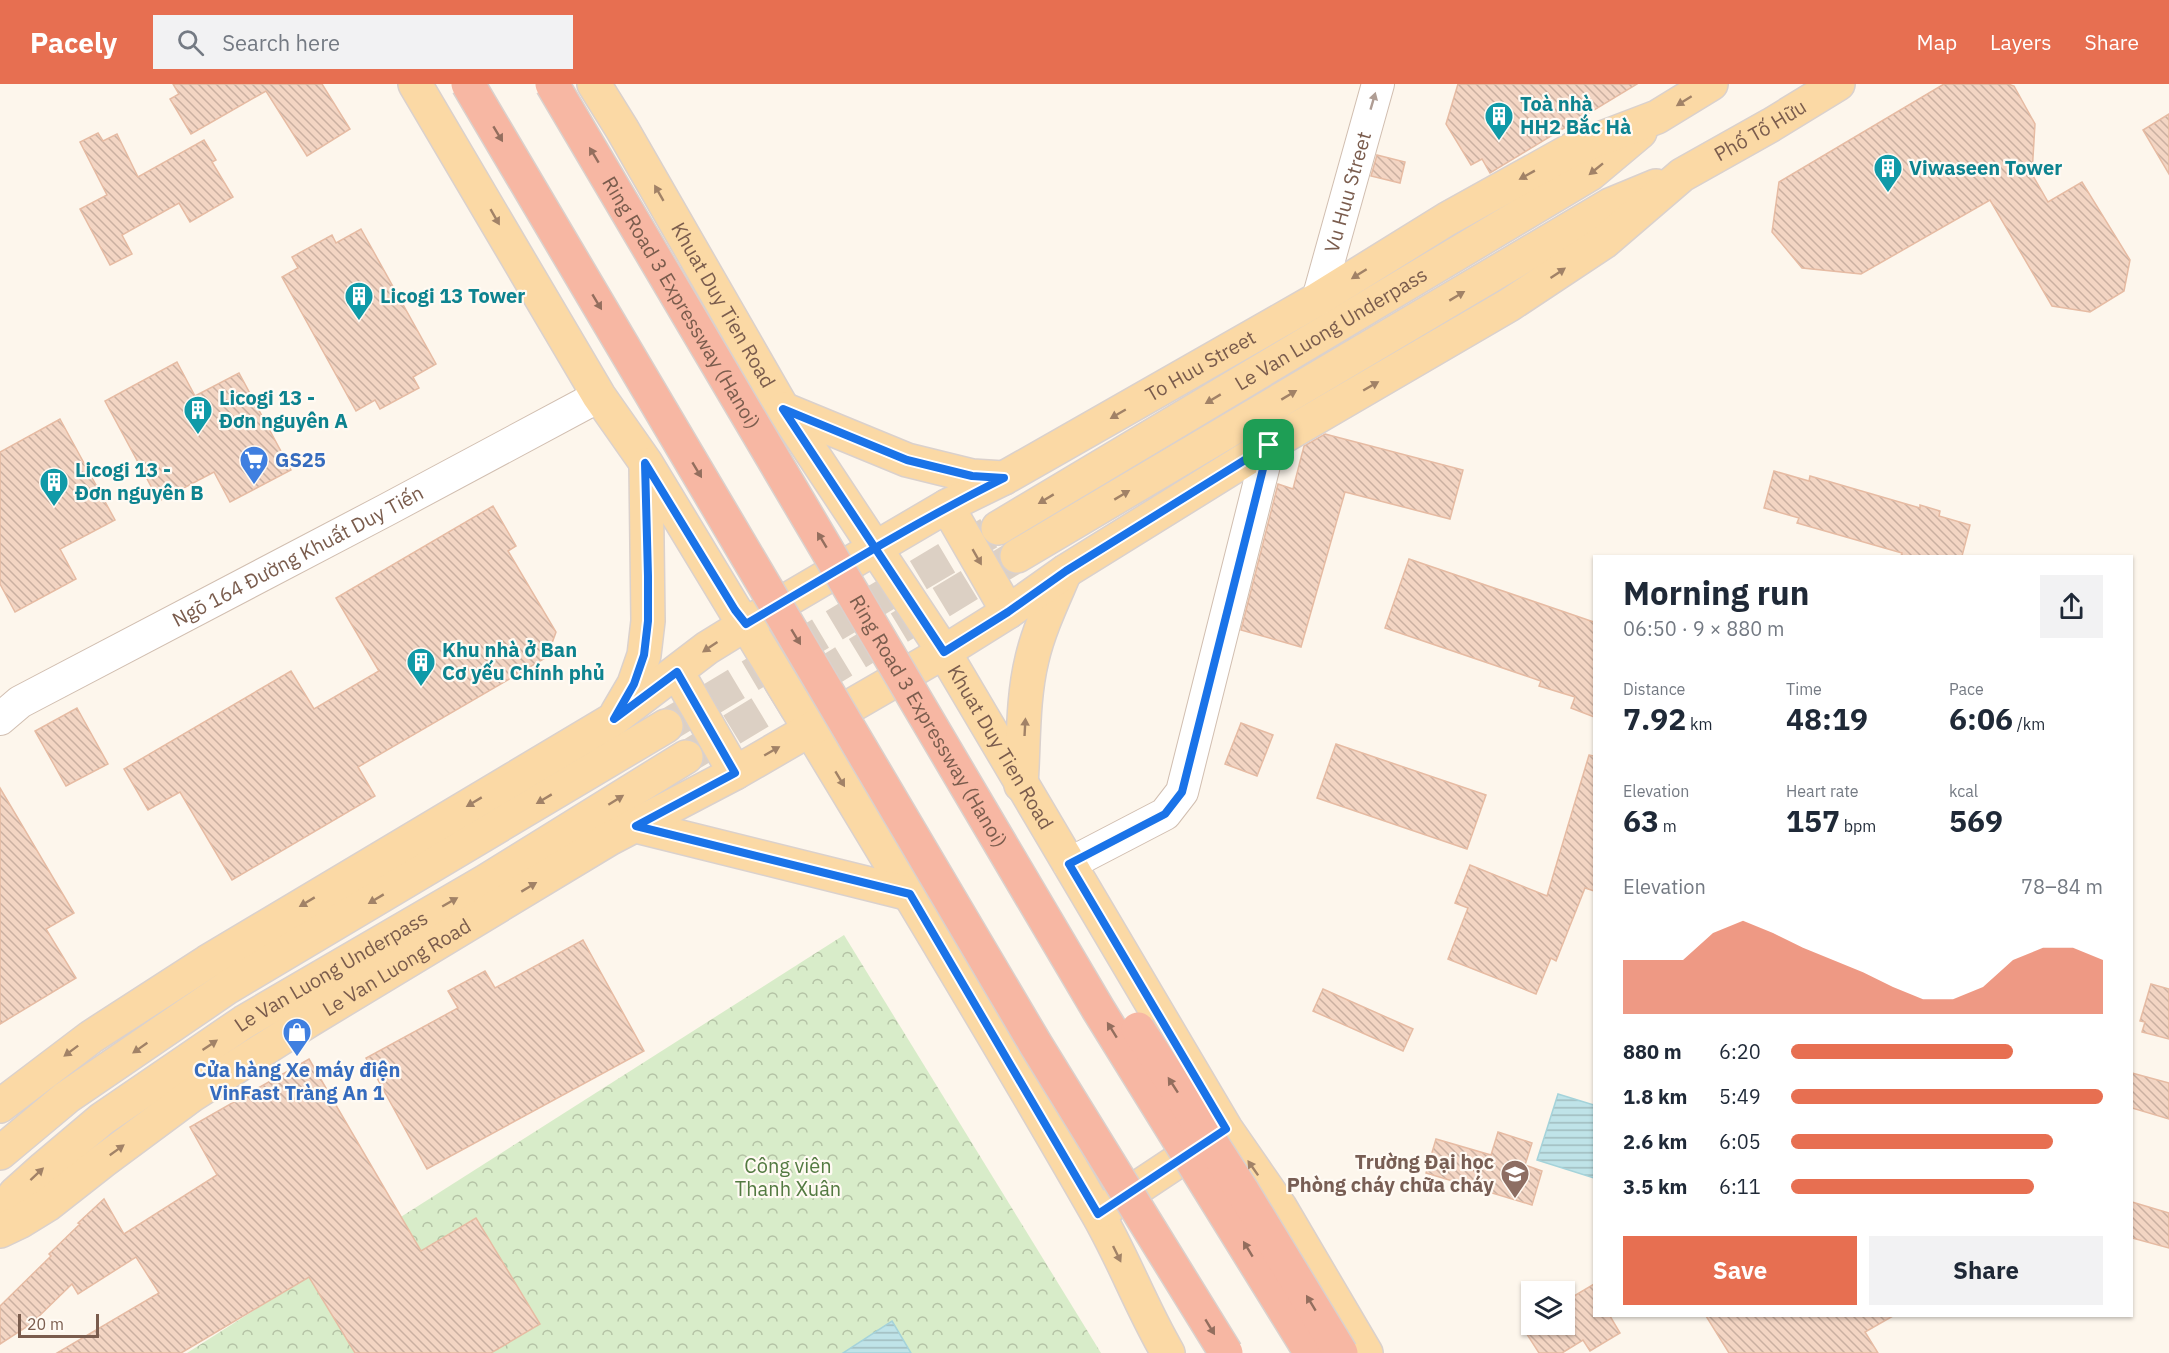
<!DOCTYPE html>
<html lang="en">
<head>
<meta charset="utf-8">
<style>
	body { margin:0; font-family:"IBM Plex Sans",sans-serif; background:#f2f2f3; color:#1f2937; height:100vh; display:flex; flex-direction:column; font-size:22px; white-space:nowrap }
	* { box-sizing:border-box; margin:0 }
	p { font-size:20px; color:#747a83 }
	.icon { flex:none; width:33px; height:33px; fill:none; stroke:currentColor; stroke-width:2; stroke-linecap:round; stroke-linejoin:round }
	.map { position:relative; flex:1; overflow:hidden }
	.details { position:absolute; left:1593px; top:471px; width:540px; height:762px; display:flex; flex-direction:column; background:#fff; border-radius:0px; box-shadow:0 2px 4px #0004 }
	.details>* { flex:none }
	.fabs { position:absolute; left:1521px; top:1197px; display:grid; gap:12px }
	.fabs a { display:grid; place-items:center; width:54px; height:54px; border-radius:0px; background:#fff; box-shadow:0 2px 4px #0004; font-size:30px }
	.scale { position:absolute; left:18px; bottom:15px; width:81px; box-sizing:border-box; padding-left:6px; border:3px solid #7a5c4d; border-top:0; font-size:16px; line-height:21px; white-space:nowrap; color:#7a5c4d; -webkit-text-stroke:4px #fffaf3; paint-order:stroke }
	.pin { position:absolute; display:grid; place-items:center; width:51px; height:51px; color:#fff; margin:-26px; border-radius:12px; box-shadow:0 3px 9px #0006 }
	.round { display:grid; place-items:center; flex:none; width:63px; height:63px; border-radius:0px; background:#f2f2f3 }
	.overview { display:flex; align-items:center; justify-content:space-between; height:102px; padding:0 30px }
	h1 { font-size:33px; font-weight:700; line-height:45px }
	.metrics { display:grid; grid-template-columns:repeat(3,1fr); gap:9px; height:102px; padding:6px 30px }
	.metrics div { display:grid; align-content:center }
	.metrics b { font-size:30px; font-weight:700 }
	.metrics small { font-size:16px; font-weight:400 }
	.metrics p { font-size:16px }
	.chart { height:168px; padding:12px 30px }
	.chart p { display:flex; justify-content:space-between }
	.chart svg { width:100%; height:108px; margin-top:6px; fill:#e76f51; opacity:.7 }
	.primary-button { display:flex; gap:12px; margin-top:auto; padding:12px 30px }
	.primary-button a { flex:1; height:69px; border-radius:0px; background:#e76f51; color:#fff; font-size:24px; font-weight:700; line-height:69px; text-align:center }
	.primary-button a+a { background:#f2f2f3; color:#1f2937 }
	ul { padding:0 30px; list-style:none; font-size:20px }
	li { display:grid; grid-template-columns:96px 72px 1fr; align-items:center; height:45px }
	li i { height:15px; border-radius:8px; background:#e76f51 }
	header { display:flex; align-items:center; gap:36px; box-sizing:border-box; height:84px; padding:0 30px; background:#e76f51; color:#fff }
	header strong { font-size:28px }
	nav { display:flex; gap:33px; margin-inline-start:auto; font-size:21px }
	.search { width:420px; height:54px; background:#f2f2f3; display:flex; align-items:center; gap:15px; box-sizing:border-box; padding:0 21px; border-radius:0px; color:#747a83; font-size:22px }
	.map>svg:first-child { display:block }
</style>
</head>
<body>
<header>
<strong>Pacely</strong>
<div class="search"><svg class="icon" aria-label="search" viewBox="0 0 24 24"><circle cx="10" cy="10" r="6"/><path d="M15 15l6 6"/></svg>Search here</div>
<nav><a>Map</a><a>Layers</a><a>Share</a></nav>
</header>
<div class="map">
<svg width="2169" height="1269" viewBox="0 0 2169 1269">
	<defs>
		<pattern id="park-crowns" width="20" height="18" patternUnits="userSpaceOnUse" patternTransform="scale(1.5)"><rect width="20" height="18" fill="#d8ecc9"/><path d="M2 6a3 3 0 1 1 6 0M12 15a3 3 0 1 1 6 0" fill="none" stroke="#b4c2a5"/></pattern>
		<pattern id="water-rules" width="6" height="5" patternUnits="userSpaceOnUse" patternTransform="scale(1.5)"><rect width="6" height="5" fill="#bfe3e8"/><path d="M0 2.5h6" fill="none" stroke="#a0bbbe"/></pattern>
		<pattern id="building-back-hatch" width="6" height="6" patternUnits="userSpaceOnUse" patternTransform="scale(1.5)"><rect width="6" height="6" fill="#f3d5c3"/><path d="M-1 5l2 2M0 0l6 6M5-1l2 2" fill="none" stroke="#cab0a1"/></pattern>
	</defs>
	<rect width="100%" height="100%" fill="#fdf6ec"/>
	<path fill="url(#park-crowns)" d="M844,851L1101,1269H187Z"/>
	<g fill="url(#water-rules)" stroke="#a5d3da" stroke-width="1.5">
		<path d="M1558,1010L1594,1021V1094L1537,1076Z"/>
		<path d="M892,1237L911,1269H843Z"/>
	</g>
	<g fill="url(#building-back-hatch)" stroke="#e6bba3" stroke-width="1.5">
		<path d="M173,0H322L350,45L307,72L266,7L191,50L170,15L179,10Z"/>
		<path d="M1458,0H1637L1490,89L1482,75L1471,81L1446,40Z"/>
		<path d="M1944,0H2008L2014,2L2035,40L2032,90L2048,118L2082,98L2130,176L2124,207L2090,228L2052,222L1990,116L1861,190L1802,184L1772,148L1779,98Z"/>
		<path d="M2169,30V90L2143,46Z"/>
		<path d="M98,49L103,57L117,50L138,93L204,56L216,76L212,78L233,113L190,138L179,119L122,151L132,170L110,181L80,125L107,111L80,58Z"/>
		<path d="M1377,71L1405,78L1400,99L1371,92Z"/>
		<path d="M361,145L436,280L413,293L419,304L380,325L375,316L356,327L282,193L298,184L292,173L332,151L336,159Z"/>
		<path d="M177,278L195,312L239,289L291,386L230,418L214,388L159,417L105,317Z"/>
		<path d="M60,335L115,436L60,465L76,495L15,528L0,500V368Z"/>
		<path d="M1325,350L1463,386L1450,435L1345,408L1301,563L1241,546L1278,400L1293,405L1304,362Z"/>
		<path d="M1774,387L1809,397L1810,392L1920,424V421L1940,427L1939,432L1970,441L1962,472H1901L1902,469L1797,439L1799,434L1764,424Z"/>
		<path d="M493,422L516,462L508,467L556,548L547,573L358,683L375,712L232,796L180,708L148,726L124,685L291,587L314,625L379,587L336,514Z"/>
		<path d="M1409,475L1594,538V633L1571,624L1575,613L1539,602L1541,597L1385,544Z"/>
		<path d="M77,624L108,680L66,702L35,647Z"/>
		<path d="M1241,639L1273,651L1257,692L1225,680Z"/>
		<path d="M1336,660L1486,711L1467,765L1317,714Z"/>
		<path d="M1589,671L1594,672V807L1585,804L1556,877L1551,874L1536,910L1448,875L1468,824L1455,819L1470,781L1547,812Z"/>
		<path d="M0,704L74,829L46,845L76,894L0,940Z"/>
		<path d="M583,856L644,967L427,1085L366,974L458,924L448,907L485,887L495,904Z"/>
		<path d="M2151,900L2169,905V955L2142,948L2145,938L2140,937Z"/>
		<path d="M1323,905L1413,945L1403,967L1313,927Z"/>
		<path d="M309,975L421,1167L476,1134L540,1240L491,1269H355L309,1193L181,1269H57L159,1209L136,1173L78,1210L72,1200L31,1240L0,1260V1222L51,1172L49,1170L80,1140L78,1139L104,1115L124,1150L217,1091L190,1043Z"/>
		<path d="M2132,989L2169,999V1035L2132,1024Z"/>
		<path d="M1498,1048L1532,1059L1525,1081L1542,1087L1532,1121L1426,1089L1436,1055L1491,1071Z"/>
		<path d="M2132,1118L2169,1129V1164L2132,1154Z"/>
		<path d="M1594,1200V1232H1610L1620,1249L1590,1267L1583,1256L1562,1269H1539L1523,1244L1532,1238V1240H1564V1218Z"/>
		<path d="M1706,1232H1893L1865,1248L1878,1269H1729Z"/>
	</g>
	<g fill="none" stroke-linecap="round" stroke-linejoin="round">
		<g stroke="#dcd0c4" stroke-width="33" stroke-dasharray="33 16" stroke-linecap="butt">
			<path d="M666,642L994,446"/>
			<path d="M690,671L1017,472"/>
		</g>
		<g stroke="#d1beb0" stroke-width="34">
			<g id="minor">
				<path id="s1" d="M1318,215L1378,0"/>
				<path id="s2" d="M0,635L20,618L388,425L599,312"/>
				<path d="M1069,780L1165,730L1182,708L1269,361"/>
			</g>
		</g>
		<g stroke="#dad1cd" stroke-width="36">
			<g id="major">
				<path d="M415,0L599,312L646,379L735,526L746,540C864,735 983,930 1096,1127C1123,1173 1141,1223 1168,1269"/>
				<path id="s3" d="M594,0L622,45L783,325L944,568L1226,1045L1280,1123L1366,1269"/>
				<path d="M783,325L907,376L972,392L1004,394"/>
				<path d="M947,422L1008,528"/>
				<path id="s4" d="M998,444L1590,90L1640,48"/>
				<path d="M1017,472L1610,121L1656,102"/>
				<path d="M677,588L735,689"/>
				<path d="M617,629L634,600L644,571L648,537L646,381"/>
				<path d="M1021,701C1024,660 1022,616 1032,575C1039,545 1053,516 1065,488"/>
				<path d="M636,742L910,810"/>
				<path id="s5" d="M0,1022L91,953L207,878L614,635L707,564L746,540L947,422L1004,394L1318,215L1447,135L1573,65L1657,33L1711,0"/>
				<path d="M0,1069L67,1013L228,903L666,642"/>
				<path d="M1104,1126L1211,1055"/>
				<path id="s6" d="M0,1134L15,1110L44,1084L102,1035L244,938L486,797L686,673"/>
				<path id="s7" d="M0,1147L21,1137L47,1121L103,1077L192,1011L308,937L609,755L735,689L944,568L1008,528L1066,487L1269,361L1509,221L1604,158L1682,91L1771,41L1838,0"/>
			</g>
		</g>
		<use href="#minor" stroke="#fff" stroke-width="32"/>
		<use href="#major" stroke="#fbd9a5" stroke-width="33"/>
		<g stroke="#dad1cd" stroke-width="36" stroke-linecap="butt">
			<g id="highway-bridge">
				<path d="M468,0L1036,961L1226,1269"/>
				<path id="s8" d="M552,0L1098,925L1311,1269"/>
				<path d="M1138,945L1243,1108L1341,1269"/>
			</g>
		</g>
		<use href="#highway-bridge" stroke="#f7b7a3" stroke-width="33"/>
	</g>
	<defs><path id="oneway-solid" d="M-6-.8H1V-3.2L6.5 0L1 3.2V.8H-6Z" transform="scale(1.5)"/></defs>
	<use fill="#af9d94" href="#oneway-solid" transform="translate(1373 17) rotate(-74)"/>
	<g fill="#a18267">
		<use href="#oneway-solid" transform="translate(1684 17) rotate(148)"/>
		<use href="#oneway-solid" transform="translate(1596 85) rotate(141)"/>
		<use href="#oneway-solid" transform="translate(1527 91) rotate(151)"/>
		<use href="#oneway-solid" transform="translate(659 109) rotate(-120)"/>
		<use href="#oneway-solid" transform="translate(495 133) rotate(60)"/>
		<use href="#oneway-solid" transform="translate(1558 189) rotate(-34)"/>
		<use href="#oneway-solid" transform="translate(1359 190) rotate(148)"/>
		<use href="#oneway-solid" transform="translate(1457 212) rotate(-31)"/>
		<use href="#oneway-solid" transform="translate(1371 302) rotate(-30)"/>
		<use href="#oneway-solid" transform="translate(1289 311) rotate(-31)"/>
		<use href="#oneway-solid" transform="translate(1213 315) rotate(149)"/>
		<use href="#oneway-solid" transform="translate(1118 330) rotate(150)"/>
		<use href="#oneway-solid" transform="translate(1122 411) rotate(-31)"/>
		<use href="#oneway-solid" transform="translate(1046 415) rotate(149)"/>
		<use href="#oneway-solid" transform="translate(977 473) rotate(60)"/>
		<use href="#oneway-solid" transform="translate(710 563) rotate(146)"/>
		<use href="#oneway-solid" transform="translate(1025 643) rotate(-87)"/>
		<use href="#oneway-solid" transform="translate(772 667) rotate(-30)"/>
		<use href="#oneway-solid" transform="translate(840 695) rotate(59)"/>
		<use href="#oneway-solid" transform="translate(544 715) rotate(149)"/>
		<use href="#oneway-solid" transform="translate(616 716) rotate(-32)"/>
		<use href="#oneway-solid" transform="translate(474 718) rotate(149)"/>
		<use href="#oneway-solid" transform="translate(529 803) rotate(-31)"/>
		<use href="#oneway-solid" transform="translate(376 815) rotate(149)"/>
		<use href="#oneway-solid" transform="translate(307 818) rotate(149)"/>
		<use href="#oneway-solid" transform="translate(450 818) rotate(-30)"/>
		<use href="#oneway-solid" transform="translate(210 961) rotate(-34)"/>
		<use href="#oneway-solid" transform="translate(140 964) rotate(145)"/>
		<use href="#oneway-solid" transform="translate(71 967) rotate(143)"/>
		<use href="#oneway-solid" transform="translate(117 1066) rotate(-36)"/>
		<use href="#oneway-solid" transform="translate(1253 1084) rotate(-125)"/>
		<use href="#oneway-solid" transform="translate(37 1090) rotate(-43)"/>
		<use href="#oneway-solid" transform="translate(1117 1170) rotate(64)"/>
	</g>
	<g fill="#936e5e">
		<use href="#oneway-solid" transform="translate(498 50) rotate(59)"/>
		<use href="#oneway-solid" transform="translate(594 71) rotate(-121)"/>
		<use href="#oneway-solid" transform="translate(597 218) rotate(59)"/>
		<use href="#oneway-solid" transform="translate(697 386) rotate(59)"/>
		<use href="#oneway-solid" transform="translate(822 456) rotate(-121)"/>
		<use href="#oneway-solid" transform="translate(796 553) rotate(59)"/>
		<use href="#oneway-solid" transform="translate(1112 946) rotate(-122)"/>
		<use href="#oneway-solid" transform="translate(1173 1001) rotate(-123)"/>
		<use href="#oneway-solid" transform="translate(1248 1165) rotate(-121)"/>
		<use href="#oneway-solid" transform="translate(1311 1219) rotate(-121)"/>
		<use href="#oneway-solid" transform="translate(1210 1243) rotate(59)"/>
	</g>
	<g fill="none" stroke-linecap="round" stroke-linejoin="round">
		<g stroke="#fff" stroke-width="12">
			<path id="route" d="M1269,361L1066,487L1008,528L944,568L783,325L907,376L972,392L1004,394C916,438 831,490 746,540L735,526L645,379L648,492V537L644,571L634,600L614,635L677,588L735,689L636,742L910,810L1098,1130L1226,1045L1069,780L1165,730L1182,708L1269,361"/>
		</g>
		<use href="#route" stroke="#1a73e8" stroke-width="8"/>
	</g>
	<defs>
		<g id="building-pin" transform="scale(1.5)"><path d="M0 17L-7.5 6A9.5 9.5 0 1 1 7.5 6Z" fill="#0f9aa8" stroke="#fffaf3"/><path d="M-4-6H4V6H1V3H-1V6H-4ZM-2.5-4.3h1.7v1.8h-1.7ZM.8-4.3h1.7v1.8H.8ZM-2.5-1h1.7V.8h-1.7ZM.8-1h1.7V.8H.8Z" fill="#fff"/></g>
		<g id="supermarket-pin" transform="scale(1.5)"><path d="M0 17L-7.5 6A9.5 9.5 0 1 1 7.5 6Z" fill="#3f7fe0" stroke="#fffaf3"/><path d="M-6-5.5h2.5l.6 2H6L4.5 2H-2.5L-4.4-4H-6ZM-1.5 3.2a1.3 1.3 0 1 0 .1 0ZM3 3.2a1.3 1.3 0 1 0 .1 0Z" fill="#fff"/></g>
		<g id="shop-pin" transform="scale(1.5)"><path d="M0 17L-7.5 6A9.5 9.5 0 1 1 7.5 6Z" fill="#3f7fe0" stroke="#fffaf3"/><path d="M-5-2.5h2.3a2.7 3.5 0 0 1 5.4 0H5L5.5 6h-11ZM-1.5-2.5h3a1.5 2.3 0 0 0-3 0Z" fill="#fff"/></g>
		<g id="university-pin" transform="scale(1.5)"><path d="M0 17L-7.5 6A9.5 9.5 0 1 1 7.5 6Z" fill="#8d6e63" stroke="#fffaf3"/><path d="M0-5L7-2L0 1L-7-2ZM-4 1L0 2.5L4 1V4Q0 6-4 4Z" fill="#fff"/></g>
	</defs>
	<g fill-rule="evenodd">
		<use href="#building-pin" x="1499" y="32"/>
		<use href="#building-pin" x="1888" y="84"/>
		<use href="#building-pin" x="359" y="212"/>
		<use href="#building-pin" x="198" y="326"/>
		<use href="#supermarket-pin" x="254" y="376"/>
		<use href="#building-pin" x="54" y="398"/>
		<use href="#building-pin" x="421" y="578"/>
		<use href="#shop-pin" x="297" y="948"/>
		<use href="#university-pin" x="1515" y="1090"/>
	</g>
	<g text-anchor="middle" stroke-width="4.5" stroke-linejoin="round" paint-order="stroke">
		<g font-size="20" font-weight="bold" fill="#0d838f" stroke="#fffaf3" text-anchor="start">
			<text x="1520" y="27">Toà nhà<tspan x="1520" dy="23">HH2 Bắc Hà</tspan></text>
			<text x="1909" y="91">Viwaseen Tower</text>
			<text x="380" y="219">Licogi 13 Tower</text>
			<text x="219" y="321">Licogi 13 -<tspan x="219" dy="23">Đơn nguyên A</tspan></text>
			<text x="75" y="393">Licogi 13 -<tspan x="75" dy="23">Đơn nguyên B</tspan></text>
			<text x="442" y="573">Khu nhà ở Ban<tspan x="442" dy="23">Cơ yếu Chính phủ</tspan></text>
		</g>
		<g font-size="20" fill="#7a5c4d" stroke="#fffaf3">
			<text dy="7" stroke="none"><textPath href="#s7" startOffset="2079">Phố Tố Hữu</textPath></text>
			<text dy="7" stroke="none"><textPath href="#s1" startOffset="111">Vu Huu Street</textPath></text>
			<text dy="7" stroke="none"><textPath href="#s8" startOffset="254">Ring Road 3 Expressway (Hanoi)</textPath></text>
			<text dy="7" stroke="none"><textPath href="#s3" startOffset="256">Khuat Duy Tien Road</textPath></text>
			<text dy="7" stroke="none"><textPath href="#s4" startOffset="388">Le Van Luong Underpass</textPath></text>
			<text dy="7" stroke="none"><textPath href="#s5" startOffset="1412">To Huu Street</textPath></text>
			<text dy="7" stroke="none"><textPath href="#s2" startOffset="340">Ngõ 164 Đường Khuất Duy Tiến</textPath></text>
			<text dy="7" stroke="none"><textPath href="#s8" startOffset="740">Ring Road 3 Expressway (Hanoi)</textPath></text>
			<text dy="7" stroke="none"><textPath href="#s3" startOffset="778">Khuat Duy Tien Road</textPath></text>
			<text dy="7" stroke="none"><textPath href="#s7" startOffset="477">Le Van Luong Road</textPath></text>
			<text dy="7" stroke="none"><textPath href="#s6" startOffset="416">Le Van Luong Underpass</textPath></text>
		</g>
		<g font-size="20" font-weight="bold" fill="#366cbe" stroke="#fffaf3" text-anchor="start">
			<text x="275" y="383">GS25</text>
			<text x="297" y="993" text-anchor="middle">Cửa hàng Xe máy điện<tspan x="297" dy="23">VinFast Tràng An 1</tspan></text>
		</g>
		<g font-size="20" font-weight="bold" fill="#785e54" stroke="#fffaf3" text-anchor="end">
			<text x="1494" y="1085">Trường Đại học<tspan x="1494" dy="23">Phòng cháy chữa cháy</tspan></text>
		</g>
		<g font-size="20" fill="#537a41" stroke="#fffaf3">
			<text x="788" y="1089">Công viên<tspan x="788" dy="23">Thanh Xuân</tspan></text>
		</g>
	</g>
</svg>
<div class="fabs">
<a><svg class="icon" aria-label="layers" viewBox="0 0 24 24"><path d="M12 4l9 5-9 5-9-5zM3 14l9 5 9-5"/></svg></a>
</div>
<div class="scale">20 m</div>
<div class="pin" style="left:1269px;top:361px;background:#1e9e55"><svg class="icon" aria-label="arrive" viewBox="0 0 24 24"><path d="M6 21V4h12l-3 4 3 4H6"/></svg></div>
<section class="details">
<div class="overview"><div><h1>Morning run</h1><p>06:50 · 9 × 880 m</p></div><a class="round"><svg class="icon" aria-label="share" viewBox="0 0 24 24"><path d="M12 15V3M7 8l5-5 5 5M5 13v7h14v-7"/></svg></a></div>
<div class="metrics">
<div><p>Distance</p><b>7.92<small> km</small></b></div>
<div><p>Time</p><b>48:19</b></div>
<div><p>Pace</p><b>6:06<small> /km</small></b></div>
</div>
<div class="metrics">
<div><p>Elevation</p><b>63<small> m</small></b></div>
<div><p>Heart rate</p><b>157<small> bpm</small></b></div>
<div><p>kcal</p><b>569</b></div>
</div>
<div class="chart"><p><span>Elevation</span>78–84 m</p>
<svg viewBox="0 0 160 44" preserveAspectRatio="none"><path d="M0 44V22L10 22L20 22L30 11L40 6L50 11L60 17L70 22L80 27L90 33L100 38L110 38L120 33L130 22L140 17L150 17L160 22V44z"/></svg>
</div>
<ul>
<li><b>880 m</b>6:20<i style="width:71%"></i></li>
<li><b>1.8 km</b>5:49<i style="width:100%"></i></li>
<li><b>2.6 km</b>6:05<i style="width:84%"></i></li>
<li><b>3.5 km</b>6:11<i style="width:78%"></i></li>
</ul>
<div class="primary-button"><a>Save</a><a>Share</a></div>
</section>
</div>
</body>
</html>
